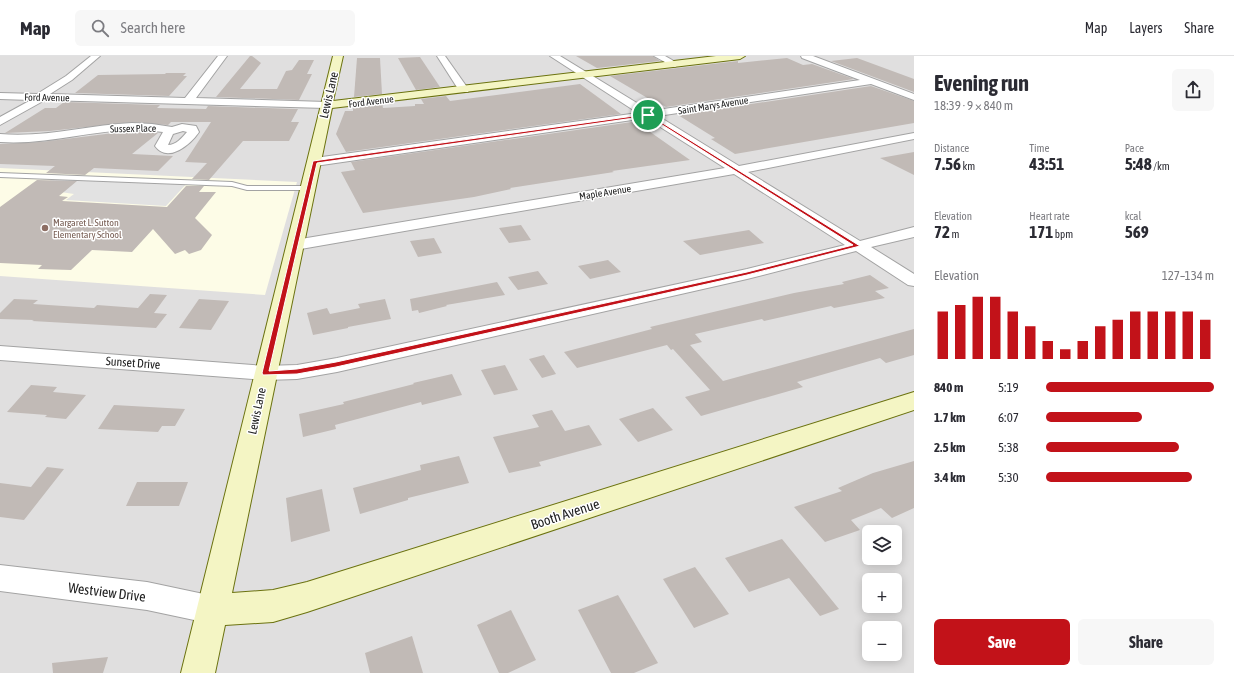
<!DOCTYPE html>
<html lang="en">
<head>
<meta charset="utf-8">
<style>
	body { margin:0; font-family:"Asap Condensed",sans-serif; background:#f7f7f7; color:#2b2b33; height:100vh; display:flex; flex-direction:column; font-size:15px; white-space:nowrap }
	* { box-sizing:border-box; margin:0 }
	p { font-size:13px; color:#7c7c81 }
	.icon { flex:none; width:22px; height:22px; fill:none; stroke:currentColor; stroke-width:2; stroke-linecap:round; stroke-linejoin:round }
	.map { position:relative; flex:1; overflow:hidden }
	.drawer { display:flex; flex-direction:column; background:#fff; width:320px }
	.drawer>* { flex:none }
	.controls { position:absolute; left:862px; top:469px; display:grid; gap:8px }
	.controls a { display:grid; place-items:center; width:40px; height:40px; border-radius:6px; background:#fff; box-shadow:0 2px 10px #0003; font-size:20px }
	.pin { position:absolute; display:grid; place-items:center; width:34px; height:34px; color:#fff; margin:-17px; border:2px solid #fff; border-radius:50%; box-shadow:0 1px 4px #0007 }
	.round { display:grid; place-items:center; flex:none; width:42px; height:42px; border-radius:6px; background:#f7f7f7 }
	.head { display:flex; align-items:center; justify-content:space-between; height:68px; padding:0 20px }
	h1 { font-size:22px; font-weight:700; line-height:30px }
	.stats { display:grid; grid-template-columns:repeat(3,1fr); gap:6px; height:68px; padding:4px 20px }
	.stats div { display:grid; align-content:center }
	.stats b { font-size:17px; font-weight:700 }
	.stats small { font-size:11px; font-weight:400 }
	.stats p { font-size:11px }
	.chart { height:112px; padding:8px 20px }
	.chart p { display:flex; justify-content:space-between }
	.chart svg { width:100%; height:72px; margin-top:4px; stroke:#c21219; stroke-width:6 }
	.primary-button { display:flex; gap:8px; margin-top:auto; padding:8px 20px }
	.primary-button a { flex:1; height:46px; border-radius:6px; background:#c21219; color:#fff; font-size:16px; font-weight:700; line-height:46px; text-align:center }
	.primary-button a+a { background:#f7f7f7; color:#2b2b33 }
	ul { padding:0 20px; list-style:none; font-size:13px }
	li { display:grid; grid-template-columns:64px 48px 1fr; align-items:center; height:30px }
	li i { height:10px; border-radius:5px; background:#c21219 }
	header { display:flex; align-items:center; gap:24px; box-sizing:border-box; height:56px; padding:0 20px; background:#fff; border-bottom:1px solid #e1e1e2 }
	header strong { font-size:19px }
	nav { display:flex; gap:22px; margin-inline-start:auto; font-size:14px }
	.search { width:280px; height:36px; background:#f7f7f7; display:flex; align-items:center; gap:10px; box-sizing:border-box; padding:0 14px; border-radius:6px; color:#7c7c81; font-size:15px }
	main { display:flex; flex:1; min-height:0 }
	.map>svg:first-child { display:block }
</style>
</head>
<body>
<header>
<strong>Map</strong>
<div class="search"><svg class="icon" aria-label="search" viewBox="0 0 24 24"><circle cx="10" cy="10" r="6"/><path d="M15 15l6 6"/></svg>Search here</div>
<nav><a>Map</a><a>Layers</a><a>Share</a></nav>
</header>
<main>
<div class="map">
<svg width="914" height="617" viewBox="0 0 914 617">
	<rect width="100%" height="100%" fill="#f1eee9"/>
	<path fill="#e0dfdf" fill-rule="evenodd" d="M0,0H914V617H0ZM869,476H895V502H869ZM869,524H895V550H869ZM869,572H895V598H869Z"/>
	<path fill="#fdfce7" d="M0,112L297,126L265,239L0,220Z"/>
	<path fill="#e2e2e2" d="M58,119L189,125L166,150L66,144L74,138L54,135L42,130Z"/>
	<g fill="#c1bab6">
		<path d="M250,0H252L261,7L240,33H277L286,15L292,14L299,4H314L307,18H312L299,44L216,41Z"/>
		<path d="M576,0H653L660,5L597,12Z"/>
		<path d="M420,1L440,31L416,34L398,2Z"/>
		<path d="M357,2H380L382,38L354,41Z"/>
		<path d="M787,2L803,9L812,8L854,23L666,51L659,47H656L610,20L738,5V7Z"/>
		<path d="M857,2L914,23V36L831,5Z"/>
		<path d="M166,17H186L183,20H187L169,40L75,37L98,19L165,18Z"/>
		<path d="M580,28L621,58L346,96L336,78L345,55H353V51L382,47L383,52L415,50V48H424L421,43L446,40L450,45Z"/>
		<path d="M871,30L914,45V67L735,98L711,83L715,82L678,59Z"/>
		<path d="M64,46L160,49L157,52L206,53L208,50L295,53H298L291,66H299L289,85H243L209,124L192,123L207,107L185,106L211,66H171L168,69L132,66L50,75L5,77L45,52H56Z"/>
		<path d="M632,66L643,74L646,73L690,104L612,115L614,116L510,132L511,133L474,141L363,157L341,116L355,114L351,106Z"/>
		<path d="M122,76L158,77L132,98L173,100L158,115L94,112L85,119L46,117L55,110L0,108V88L41,86Z"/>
		<path d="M914,96V119L880,102Z"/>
		<path d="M37,124L77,125L59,140L68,141L62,145L167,151L186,130H204L199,136H216L195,162L212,179L201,194L189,198L185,194L175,198L153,173L132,196L92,194L71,214L38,213L42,209L0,207V151Z"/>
		<path d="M521,169L531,184L509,187L499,172Z"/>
		<path d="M749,174L764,187L700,199L683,185Z"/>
		<path d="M434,182L442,197L418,201L410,185Z"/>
		<path d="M608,204L621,216L590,223L578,210Z"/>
		<path d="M538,215L548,228L518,234L508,221Z"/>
		<path d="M870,219L889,232L875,235L885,242L834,252L831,250L764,265L762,263L695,278L702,286L690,289L723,325L914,273V299L886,307L880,302L797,326L803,331L701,360L685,341L710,334L673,293L671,294L667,289L577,312L564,296L652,273L650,271L794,237L844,228L842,226Z"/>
		<path d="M497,226L505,239L446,249L447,250L419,257L418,254L412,255L410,243Z"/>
		<path d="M150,238L167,239L154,257L167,258L156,272L32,265L34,264L0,263V257L14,243L38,244L33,248L94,252L97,249L138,252Z"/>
		<path d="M199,243L229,245L211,274L179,272Z"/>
		<path d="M385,243L391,263L348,271V272L313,279L307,257L327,252L330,258L360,252L358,248Z"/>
		<path d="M544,299L556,318L542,322L529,303Z"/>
		<path d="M505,309L518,334L494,339L481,314Z"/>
		<path d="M452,318L462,339L422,349L421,346L335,369L336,373L303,381L299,358L344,348L343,346L414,328L413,327Z"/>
		<path d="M31,329L57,331L53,336L86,339L66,363L45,361L47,359L7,356Z"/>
		<path d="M114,349L185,353L175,370H162L158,376L98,373Z"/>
		<path d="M653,352L673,374L638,386L619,363Z"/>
		<path d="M552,354L565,375L589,369L602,389L539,406L541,410L509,417L493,381L539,371L532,359Z"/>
		<path d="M459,400L469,427L408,442V444L360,458L353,432L421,414L420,409Z"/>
		<path d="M914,405V452L892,462L881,452L851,464L860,474L825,486L794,451L842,435L838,432L873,417Z"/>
		<path d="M47,411L64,413L24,464L0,461V427L31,431Z"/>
		<path d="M137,426H188L179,450H126Z"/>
		<path d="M322,433L330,475L291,486L286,442Z"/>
		<path d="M782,483L839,553L820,560L789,522L749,536L725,502Z"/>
		<path d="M695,511L729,558L694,572L663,523Z"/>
		<path d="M618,539L658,607L634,617H611L578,554Z"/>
		<path d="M511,554L536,604L508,617H499L477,569Z"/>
		<path d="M412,580L423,617H370L365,597Z"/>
		<path d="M108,601L103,617H53L52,607Z"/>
	</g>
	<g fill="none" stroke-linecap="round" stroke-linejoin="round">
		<g stroke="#a3a3a3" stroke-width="2">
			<path id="lane" d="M0,117L232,126L247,130H309L312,132L309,134H247L232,130L0,121Z"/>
		</g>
		<g stroke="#a3a3a3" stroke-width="2">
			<g id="street">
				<path d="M91,0H100L72,24L50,38L185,42L218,0H227L196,42L326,46L331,49L326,52L45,44L0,69V61L31,44L0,43V37L37,38L66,20Z"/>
				<path d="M437,0H445L469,34L468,36H460Z"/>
				<path d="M550,0H560L650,55L860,24L802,2L801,0H813L914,38V44L871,28L658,60L739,110L914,77V83L748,116L860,185L914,171V181L871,191L914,218V230L908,229L856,195L747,223L337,316L297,323L265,324L0,304V290L265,310L297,309L337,302L747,213L845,189L734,118L295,194L289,192L287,189L289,186L295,184L725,112L646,62L315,110L311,109L309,106L311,103L315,102L638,57Z"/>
				<path d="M654,0H665L679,8L675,11L672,10Z"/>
				<path d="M132,67L152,68L172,71L182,68L196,70L199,76C191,88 168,108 155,90L163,76C108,67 55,90 0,86V78C45,82 88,69 132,67ZM183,75L187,76C182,82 176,89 168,89L173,78Z"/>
				<path d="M0,509L147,526L213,540L223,544L228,554L223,564L213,568L147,554L0,535Z"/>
			</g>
		</g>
		<g stroke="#6b720f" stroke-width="2">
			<path id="secondary" d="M333,0H343L333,45L716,0H745L740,3L332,52L232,537L273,534L307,526L914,336V354L307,556L273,566L225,569L215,617H181Z"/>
		</g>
		<use href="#lane" fill="#fff" fill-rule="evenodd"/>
		<use href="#street" fill="#fff" fill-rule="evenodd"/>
		<use href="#secondary" fill="#f4f5c4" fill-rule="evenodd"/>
	</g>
	<path fill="#c21219" stroke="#fff" fill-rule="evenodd" d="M648,58L860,190L747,219L336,311L297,318L263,319L262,317L313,105ZM648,60L853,189L747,216L336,306L297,313L269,315L317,107Z"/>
	<circle fill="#8d6e63" stroke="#fff" stroke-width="1.5" cx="45" cy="172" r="4"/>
	<g text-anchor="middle" stroke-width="3" stroke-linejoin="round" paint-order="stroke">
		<g font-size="10" fill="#222" stroke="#fff">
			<text transform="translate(47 41) rotate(1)" y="4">Ford Avenue</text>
			<text transform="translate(371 45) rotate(-7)" y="4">Ford Avenue</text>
			<text transform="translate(713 49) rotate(-9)" y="4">Saint Marys Avenue</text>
			<text transform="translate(133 72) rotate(-1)" y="4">Sussex Place</text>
			<text transform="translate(605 136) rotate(-9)" y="4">Maple Avenue</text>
		</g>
		<g font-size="10" fill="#785e54" stroke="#fff" text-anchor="start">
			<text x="53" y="170">Margaret L. Sutton<tspan x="53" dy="12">Elementary School</tspan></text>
		</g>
		<g font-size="12" fill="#222" stroke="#fff">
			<text transform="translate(329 39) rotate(-77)" y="4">Lewis Lane</text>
			<text transform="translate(133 307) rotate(4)" y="4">Sunset Drive</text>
			<text transform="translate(257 355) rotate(-78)" y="4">Lewis Lane</text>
		</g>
		<g font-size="14" fill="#222" stroke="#fff">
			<text transform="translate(565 458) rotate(-18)" y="5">Booth Avenue</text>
			<text transform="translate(107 536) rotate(7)" y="5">Westview Drive</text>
		</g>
	</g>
</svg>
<div class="controls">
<a><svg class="icon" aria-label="layers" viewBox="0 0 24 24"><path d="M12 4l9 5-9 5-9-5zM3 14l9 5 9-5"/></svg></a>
<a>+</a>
<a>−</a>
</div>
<div class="pin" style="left:648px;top:59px;background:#1e9e55"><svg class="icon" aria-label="arrive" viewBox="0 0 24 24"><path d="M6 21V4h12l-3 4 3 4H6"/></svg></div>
</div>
<section class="drawer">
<div class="head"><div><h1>Evening run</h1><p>18:39 · 9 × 840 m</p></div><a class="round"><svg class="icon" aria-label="share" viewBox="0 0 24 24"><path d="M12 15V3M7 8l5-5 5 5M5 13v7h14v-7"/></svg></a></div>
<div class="stats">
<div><p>Distance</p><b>7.56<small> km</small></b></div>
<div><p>Time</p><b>43:51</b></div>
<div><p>Pace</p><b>5:48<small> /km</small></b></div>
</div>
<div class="stats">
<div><p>Elevation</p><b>72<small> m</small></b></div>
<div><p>Heart rate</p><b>171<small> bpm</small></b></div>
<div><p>kcal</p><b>569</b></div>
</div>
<div class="chart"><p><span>Elevation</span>127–134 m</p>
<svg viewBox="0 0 160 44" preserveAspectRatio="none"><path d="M5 44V15M15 44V11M25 44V6M35 44V6M45 44V15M55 44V24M65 44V33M75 44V38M85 44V33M95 44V24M105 44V20M115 44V15M125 44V15M135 44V15M145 44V15M155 44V20"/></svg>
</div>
<ul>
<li><b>840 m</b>5:19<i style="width:100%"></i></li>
<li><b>1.7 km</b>6:07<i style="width:57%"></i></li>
<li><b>2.5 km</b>5:38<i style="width:79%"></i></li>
<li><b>3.4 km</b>5:30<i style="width:87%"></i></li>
</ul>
<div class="primary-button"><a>Save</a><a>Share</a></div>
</section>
</main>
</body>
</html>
